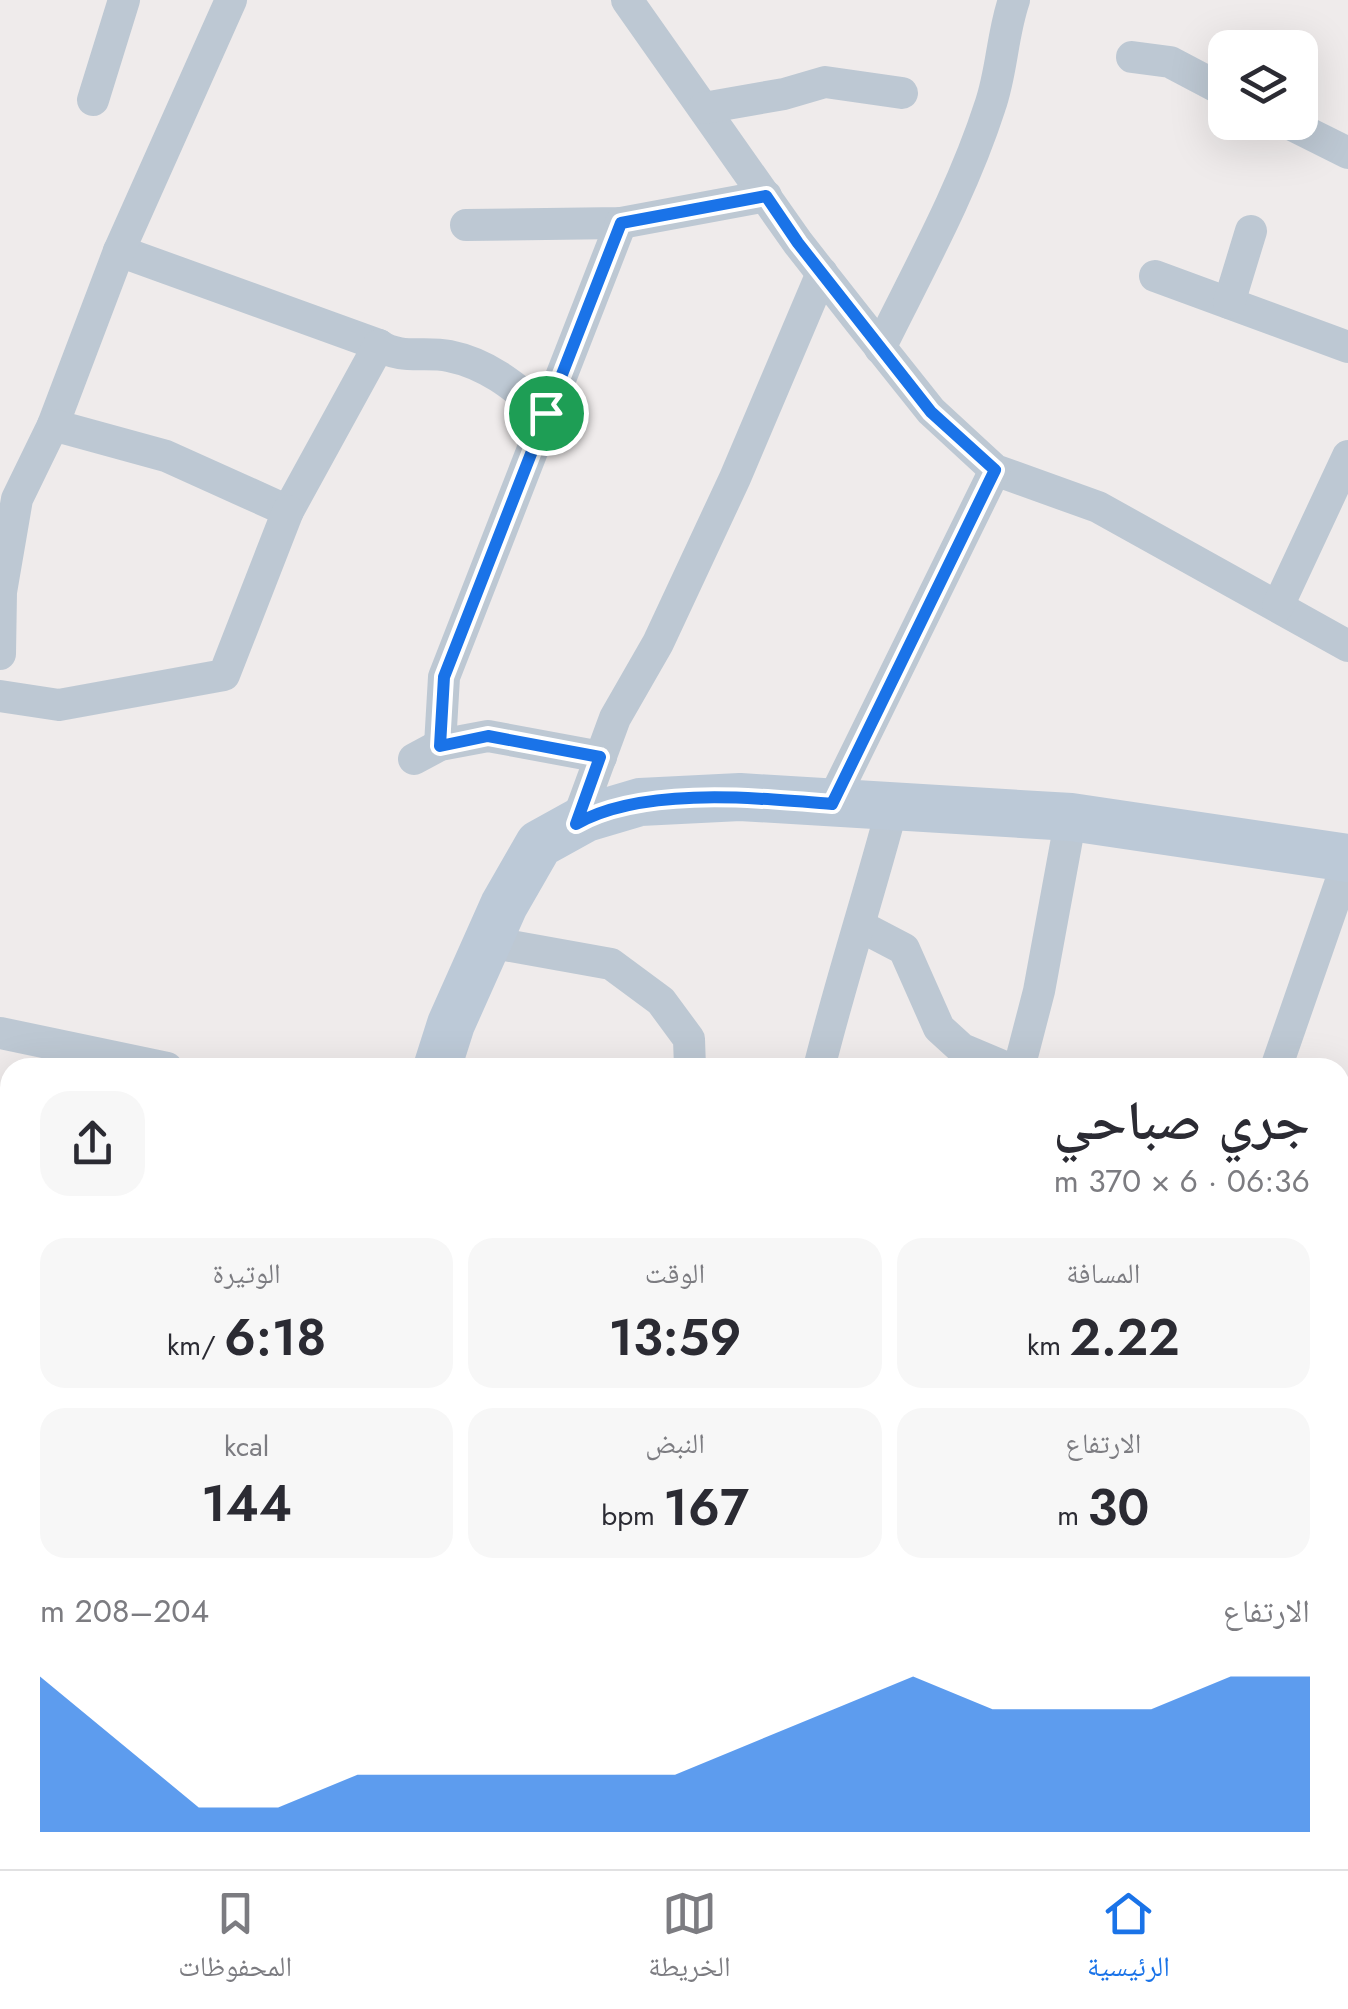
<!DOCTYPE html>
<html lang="ar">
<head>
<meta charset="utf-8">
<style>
	body { margin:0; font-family:Jost,"Noto Naskh Arabic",sans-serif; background:#f7f7f7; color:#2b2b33; direction:rtl; height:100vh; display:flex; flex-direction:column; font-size:38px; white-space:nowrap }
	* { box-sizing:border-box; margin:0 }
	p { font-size:32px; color:#7c7c81 }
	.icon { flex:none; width:55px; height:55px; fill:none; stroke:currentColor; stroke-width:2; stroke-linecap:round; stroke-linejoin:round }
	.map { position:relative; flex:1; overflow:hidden; direction:ltr }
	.sheet { position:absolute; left:0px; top:1058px; width:1350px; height:812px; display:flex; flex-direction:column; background:#fff; border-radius:30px 30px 0 0; box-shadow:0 10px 40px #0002; direction:rtl }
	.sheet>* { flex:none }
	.tools { position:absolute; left:1208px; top:30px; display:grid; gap:20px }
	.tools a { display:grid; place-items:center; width:110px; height:110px; border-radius:20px; background:#fff; box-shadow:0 10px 40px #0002; font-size:50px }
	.pin { position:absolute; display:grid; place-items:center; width:85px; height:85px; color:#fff; margin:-42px; border:5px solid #fff; border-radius:50%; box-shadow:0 2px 10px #0007 }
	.round { display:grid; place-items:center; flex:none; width:105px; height:105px; border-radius:30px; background:#f7f7f7 }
	.overview { display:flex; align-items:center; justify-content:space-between; height:170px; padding:0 40px }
	h1 { font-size:55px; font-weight:600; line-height:75px }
	.metrics { display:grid; grid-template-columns:repeat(3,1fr); gap:15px; height:170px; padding:10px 40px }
	.metrics div { display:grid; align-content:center; border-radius:25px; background:#f7f7f7; text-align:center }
	.metrics b { font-size:50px; font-weight:600 }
	.metrics small { font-size:28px; font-weight:400 }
	.metrics p { font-size:28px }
	.chart { height:280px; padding:20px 40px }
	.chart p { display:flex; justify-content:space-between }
	.chart svg { width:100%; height:180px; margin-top:10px; fill:#1a73e8; opacity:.7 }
	.dock { display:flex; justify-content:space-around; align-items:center; height:140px; border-top:2px solid #e1e1e2; background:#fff; font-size:28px; color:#7c7c81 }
	.dock a { display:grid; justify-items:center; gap:5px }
	.dock .active { color:#1a73e8 }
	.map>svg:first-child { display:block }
</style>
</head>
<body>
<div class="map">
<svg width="1348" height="1869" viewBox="0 0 1348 1869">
	<rect width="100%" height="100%" fill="#efebeb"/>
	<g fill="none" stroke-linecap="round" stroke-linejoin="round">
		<g stroke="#bdc8d3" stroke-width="32">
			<path d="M627,0L798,243L860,322L931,411L995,470L1098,507L1348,646"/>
			<path d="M1132,57L1170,62L1225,91"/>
			<path d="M93,100L124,0"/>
			<path d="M704,108L784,94L825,82L902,93"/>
			<path d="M1286,122L1348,153"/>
			<path d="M466,225L621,223L766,196"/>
			<path d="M119,251L379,345"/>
			<path d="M1155,276L1348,347"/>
			<path d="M1229,303L1251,231"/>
			<path d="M880,348C919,269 963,190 990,106C1002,72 1002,35 1014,0"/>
			<path d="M53,425L119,251L231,0"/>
			<path d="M1278,606L1348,456"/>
			<path d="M0,654L1,592L17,499L53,425L166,456L288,511L379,345C400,360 425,351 449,356C489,364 516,388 546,413"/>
			<path d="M0,696L59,705L224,675L288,511"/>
			<path d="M440,745L444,677L621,223"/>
			<path d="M414,759L440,745L488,736L601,757"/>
			<path d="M831,804L995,470"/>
			<path d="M576,824L615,718L658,643L735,478L822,273"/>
			<path d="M860,926L904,949L939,1028L962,1049L1007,1068"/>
			<path d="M488,942L611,964L661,1001L689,1039L690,1068"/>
			<path d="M0,1033L167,1068"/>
			<path d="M819,1068C841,980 869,895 892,808"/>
			<path d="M1019,1068L1039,991L1071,817"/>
			<path d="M1276,1068L1348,861"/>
			<path d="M0,1189L10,1151"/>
			<path d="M0,1240L10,1242"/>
			<path d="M0,1550L10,1553"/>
			<path d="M1340,1624L1348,1626"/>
			<path d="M25,1860L35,1869"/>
		</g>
		<g stroke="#bcc9d7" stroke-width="48">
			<path d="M437,1068L451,1024L504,905L539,844L586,818L640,802L740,797L1071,817L1348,858"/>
			<path d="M304,1869V1860"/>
		</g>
	</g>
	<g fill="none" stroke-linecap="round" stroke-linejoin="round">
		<g stroke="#fff" stroke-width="20">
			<path id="route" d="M766,196L798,243L931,412L995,470L832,804C758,798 642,786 576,824L600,757L488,736L440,746L444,677L621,223Z"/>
		</g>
		<use href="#route" stroke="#1a73e8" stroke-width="12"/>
	</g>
</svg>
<div class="tools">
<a><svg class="icon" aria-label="layers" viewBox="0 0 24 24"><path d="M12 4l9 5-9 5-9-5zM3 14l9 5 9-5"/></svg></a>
</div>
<div class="pin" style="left:546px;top:413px;background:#1e9e55"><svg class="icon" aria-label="arrive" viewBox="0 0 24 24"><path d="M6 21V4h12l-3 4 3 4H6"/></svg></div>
<section class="sheet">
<div class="overview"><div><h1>جري صباحي</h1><p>06:36 · 6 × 370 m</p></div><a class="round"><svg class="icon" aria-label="share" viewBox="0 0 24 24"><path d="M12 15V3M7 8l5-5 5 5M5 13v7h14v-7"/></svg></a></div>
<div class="metrics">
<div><p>المسافة</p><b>2.22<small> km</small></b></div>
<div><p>الوقت</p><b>13:59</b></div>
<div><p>الوتيرة</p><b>6:18<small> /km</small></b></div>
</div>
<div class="metrics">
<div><p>الارتفاع</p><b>30<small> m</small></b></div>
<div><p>النبض</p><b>167<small> bpm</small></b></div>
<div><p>kcal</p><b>144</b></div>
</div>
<div class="chart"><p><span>الارتفاع</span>204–208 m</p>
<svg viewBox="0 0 160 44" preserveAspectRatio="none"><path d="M0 44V6L10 22L20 38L30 38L40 30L50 30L60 30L70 30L80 30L90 22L100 14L110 6L120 14L130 14L140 14L150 6L160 6V44z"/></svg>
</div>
</section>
</div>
<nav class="dock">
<a class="active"><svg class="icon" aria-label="home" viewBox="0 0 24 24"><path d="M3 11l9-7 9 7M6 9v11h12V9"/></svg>الرئيسية</a>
<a><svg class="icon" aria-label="map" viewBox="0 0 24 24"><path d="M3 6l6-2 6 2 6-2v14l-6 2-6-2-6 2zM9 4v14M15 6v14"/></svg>الخريطة</a>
<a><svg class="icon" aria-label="saved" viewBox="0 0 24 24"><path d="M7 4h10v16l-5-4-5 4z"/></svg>المحفوظات</a>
</nav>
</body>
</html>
